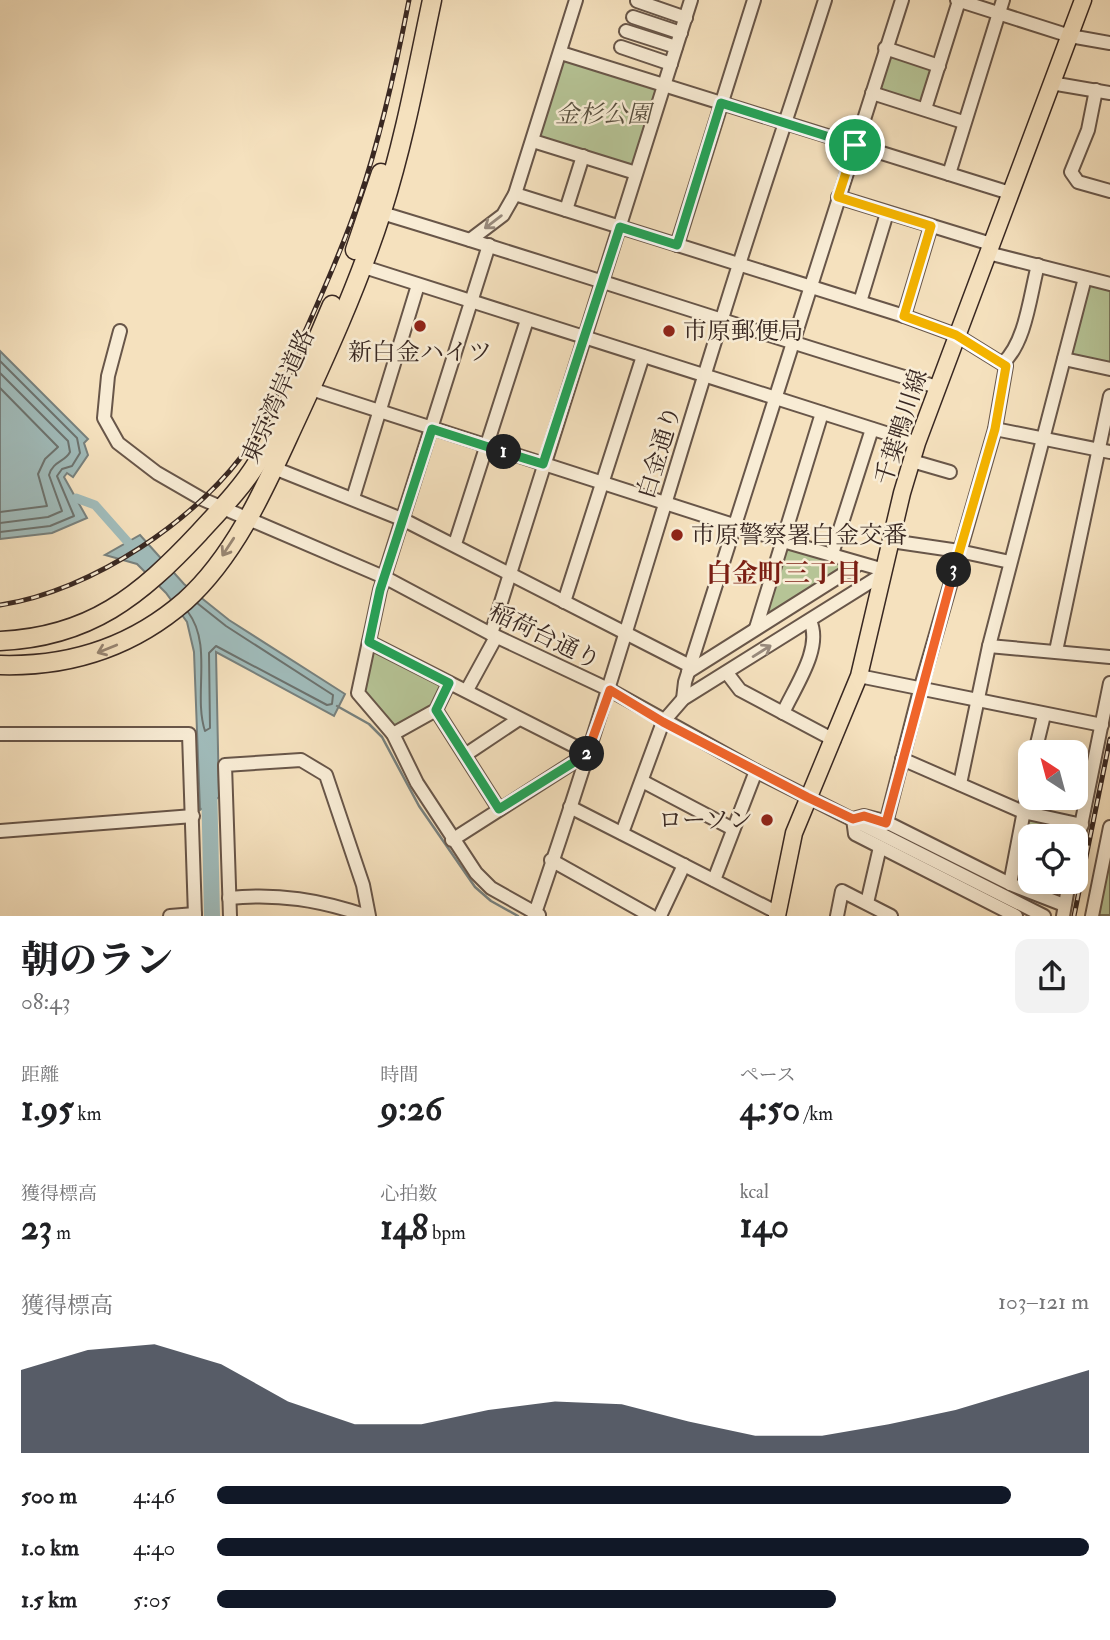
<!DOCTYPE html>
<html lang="ja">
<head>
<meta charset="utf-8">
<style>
	body { margin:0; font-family:"IM FELL Double Pica","Noto Serif JP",serif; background:#f2f2f2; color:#202124; height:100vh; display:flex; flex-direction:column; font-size:26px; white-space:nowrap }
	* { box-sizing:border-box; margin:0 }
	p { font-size:23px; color:#757577 }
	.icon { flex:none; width:38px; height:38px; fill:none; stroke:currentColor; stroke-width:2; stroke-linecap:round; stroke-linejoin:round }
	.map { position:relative; height:916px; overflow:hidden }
	.side { display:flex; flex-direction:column; background:#fff; flex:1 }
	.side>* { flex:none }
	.needle { width:46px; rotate:324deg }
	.controls { position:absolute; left:1018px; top:740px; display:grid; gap:14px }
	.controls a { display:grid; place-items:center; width:70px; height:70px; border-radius:14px; background:#fff; box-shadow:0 4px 18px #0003; font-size:35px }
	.pin { position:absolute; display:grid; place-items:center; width:60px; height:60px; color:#fff; margin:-30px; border:4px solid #fff; border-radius:50%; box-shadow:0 2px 7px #0007 }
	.km { position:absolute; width:35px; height:35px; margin:-18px; border-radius:50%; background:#222; color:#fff; font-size:19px; line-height:35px; text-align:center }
	.round { display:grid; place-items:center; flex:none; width:74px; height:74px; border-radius:14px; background:#f2f2f2 }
	.headline { display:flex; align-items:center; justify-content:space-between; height:119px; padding:0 21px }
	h1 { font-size:38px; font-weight:800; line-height:52px }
	.metrics { display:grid; grid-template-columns:repeat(3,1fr); gap:10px; height:119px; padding:7px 21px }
	.metrics div { display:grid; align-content:center }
	.metrics b { font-size:35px; font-weight:800 }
	.metrics small { font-size:19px; font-weight:400 }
	.metrics p { font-size:19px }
	.chart { height:196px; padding:14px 21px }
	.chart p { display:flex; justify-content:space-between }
	.chart svg { width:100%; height:126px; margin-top:7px; fill:#111827; opacity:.7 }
	ul { padding:0 21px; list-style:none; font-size:23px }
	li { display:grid; grid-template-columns:112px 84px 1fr; align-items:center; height:52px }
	li i { height:18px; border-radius:9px; background:#111827 }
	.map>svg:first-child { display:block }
</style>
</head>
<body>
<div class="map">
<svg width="1110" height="916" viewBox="0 0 1110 916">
	<rect width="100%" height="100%" fill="#f5e1be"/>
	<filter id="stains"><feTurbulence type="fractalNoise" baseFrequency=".00286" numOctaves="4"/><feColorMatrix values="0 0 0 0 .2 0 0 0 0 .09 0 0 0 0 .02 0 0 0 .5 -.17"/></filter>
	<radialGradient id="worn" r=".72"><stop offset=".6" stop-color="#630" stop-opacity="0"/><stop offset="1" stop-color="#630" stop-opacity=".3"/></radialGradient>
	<g fill="#b6c496" stroke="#78765c" stroke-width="2">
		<path d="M893,54L932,67L934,71L920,104L880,92L877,87L888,56Z"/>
		<path d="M566,57L654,85L657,91L634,163L628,167L541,140L538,135L560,60Z"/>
		<path d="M1087,285L1110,288V365L1069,354Z"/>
		<path d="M783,541L859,564L756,628Z"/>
		<path d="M369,642L449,683L436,710L393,734L358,693Z"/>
		<path d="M1023,812L1082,825L1076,836H1031V882H1069L1064,905L1010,884Z"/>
		<path d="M1110,844V915H1099L1096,912Z"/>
	</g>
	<g fill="#a0bbba" stroke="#77807d" stroke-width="2">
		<path d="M0,351L88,439L84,443L88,455L73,477L67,473L64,477L87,518L52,533L0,539Z"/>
		<path d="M140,535L184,584L229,620L345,694L334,716L216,652L219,797L200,810L194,652L187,622L166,593L137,564L105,555Z"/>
	</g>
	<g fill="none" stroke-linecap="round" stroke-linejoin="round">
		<g stroke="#6c726e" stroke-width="2">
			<path d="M0,361L77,438L80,453L72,466L62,469L57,476L74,516L50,526L0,532"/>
			<path d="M0,373L68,441L70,452C65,462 53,461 49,475L62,511L48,517L0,523"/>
			<path d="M0,388L58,447L45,459L38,474L47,506L0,512"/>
			<path d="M188,612C213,645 193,695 205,731L210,728L209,653L216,646L327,705L332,704L333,695L226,626L197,603"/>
		</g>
		<path stroke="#77807d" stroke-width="2.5" d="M337,706L369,724L382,737L419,806L475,887L491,901L518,916"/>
		<path stroke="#a0bbba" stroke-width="9" d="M76,498L95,505L134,549"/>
		<path stroke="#a0bbba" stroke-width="16" d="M209,782L212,916"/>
		<g stroke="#685649" stroke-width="16">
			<g id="minor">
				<path d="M957,0L1070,36L1110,43"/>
				<path d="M637,1L686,18"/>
				<path d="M633,17L681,33"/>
				<path d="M626,31L676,47"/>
				<path d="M621,47L671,64"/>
				<path d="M885,48L939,66"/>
				<path d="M561,53L1010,193"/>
				<path d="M1051,83L1110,93"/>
				<path d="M1096,90L1088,130L1071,172L1078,182L1110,191"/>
				<path d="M872,93L963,122"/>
				<path d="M925,109L959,1"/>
				<path d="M533,141L636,173"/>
				<path d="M949,174L1003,0"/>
				<path d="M515,194L904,316L956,335L1006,366L995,429L920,690L886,823"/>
				<path d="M838,197L991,244"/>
				<path d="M566,210L583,156"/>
				<path d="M382,213C568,269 751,331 937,387"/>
				<path d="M470,240L503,215L515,194L576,0"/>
				<path d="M489,245L380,590L358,693L393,734L417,783L476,873L491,888L539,915"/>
				<path d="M677,245L754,0"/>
				<path d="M988,253L1110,284"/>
				<path d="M361,266L917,443"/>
				<path d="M860,302L887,213"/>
				<path d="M904,316L931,226"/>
				<path d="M120,331L108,376L104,418L118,443L157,473L202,499L386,578L491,634L610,690L756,771L1044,916"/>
				<path d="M1064,359L1110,369"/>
				<path d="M1003,363C1026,342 1030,295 1038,265"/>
				<path d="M305,387L783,541L884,570"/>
				<path d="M995,429L1110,452"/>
				<path d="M912,461L950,472"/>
				<path d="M274,468L404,520L690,666"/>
				<path d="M353,498L418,285"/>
				<path d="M891,541L959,551L1010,562"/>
				<path d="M455,544L527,320"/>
				<path d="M832,554L872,429"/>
				<path d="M564,602L643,356"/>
				<path d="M756,628L822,413"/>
				<path d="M491,634L691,0"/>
				<path d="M369,642L588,753"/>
				<path d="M989,646L1110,657"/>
				<path d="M1056,651L1110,396"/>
				<path d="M688,672L859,564"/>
				<path d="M727,673L740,690L834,740"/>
				<path d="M859,676L1102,725"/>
				<path d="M467,690L496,637"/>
				<path d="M683,699L685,682L902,0"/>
				<path d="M436,710L499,809"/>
				<path d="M783,713C794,688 823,648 810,621"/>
				<path d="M0,734H189L195,916"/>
				<path d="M393,734L436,710L449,683"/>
				<path d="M1035,752L1044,715"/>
				<path d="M465,755L519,719"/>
				<path d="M902,759L1023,812L1082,825"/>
				<path d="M642,781L733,829"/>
				<path d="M960,784L989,646L1085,278"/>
				<path d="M570,807L778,913"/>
				<path d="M0,831L193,816"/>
				<path d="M622,833L663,722L683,699L883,574"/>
				<path d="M452,840L588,753"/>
				<path d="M1076,850L1110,683"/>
				<path d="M551,860L651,916"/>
				<path d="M714,880L756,771"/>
				<path d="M1010,884L1031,774"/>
				<path d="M229,898C278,893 320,900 367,916"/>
				<path d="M867,903L880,847"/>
				<path d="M170,916L195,914"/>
				<path d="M230,916L225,765L301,760L326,775L363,885L369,916"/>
				<path d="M534,916C602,719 659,520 721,322C754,214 791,107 825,0"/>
				<path d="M660,916L684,865"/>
				<path d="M837,916L842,891L891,916"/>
				<path d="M1016,916L855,834L853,819L864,816L884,821L1010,884L1064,905"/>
				<path d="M1063,916L1069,882"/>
				<path d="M1092,916L1110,827"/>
			</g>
		</g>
		<g stroke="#392822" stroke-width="19">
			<path id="major" d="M777,916L794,833L859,676L902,493L917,443L1083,0"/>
		</g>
		<g stroke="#392822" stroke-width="21">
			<g id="highway">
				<path d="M355,250L381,173"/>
				<path d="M0,641C90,637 140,596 199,533C219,511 241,489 257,463C288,414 309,358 332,305"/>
				<path d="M0,665C70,667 132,647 185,601C234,557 264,490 291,431C324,360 358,286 382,211C404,142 417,71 432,0"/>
			</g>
		</g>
		<use href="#minor" stroke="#f8ecd5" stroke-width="12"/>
		<use href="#major" stroke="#f5e1be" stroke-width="16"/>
		<use href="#highway" stroke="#f5e1be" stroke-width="18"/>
		<g stroke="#392822" stroke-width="5">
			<g id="rail">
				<path d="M0,605C92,591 200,519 252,442C271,413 283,378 298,347C320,299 342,250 359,200C381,136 396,67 409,0"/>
				<path d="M1074,916L1110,739"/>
			</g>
		</g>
		<use href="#rail" stroke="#f8ecd5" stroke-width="2.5" stroke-dasharray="8" stroke-linecap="butt"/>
	</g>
	<defs><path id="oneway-shaft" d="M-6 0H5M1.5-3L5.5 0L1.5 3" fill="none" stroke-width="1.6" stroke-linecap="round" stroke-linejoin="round" transform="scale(1.75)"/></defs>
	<g stroke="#988a7c">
		<use href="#oneway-shaft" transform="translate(493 222) rotate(143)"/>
		<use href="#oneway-shaft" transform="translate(762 651) rotate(-32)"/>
	</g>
	<g stroke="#978470">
		<use href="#oneway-shaft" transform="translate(228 547) rotate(123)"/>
		<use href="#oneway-shaft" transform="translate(107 649) rotate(158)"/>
	</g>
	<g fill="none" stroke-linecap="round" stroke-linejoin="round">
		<g stroke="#fff" stroke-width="14">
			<path id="split-1" d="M504,452L543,464L620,227L677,245L721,103L855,145"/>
		</g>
		<g stroke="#fff" stroke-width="14">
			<path id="split-2" d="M504,452L432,429L380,590L369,642L449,683L436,710L499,809L587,754"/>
		</g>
		<g stroke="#fff" stroke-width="14">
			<path id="split-3" d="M587,754L610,690L663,722L807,797L853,819L864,816L886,823L954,570"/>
		</g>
		<g stroke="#fff" stroke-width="14">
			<path id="split-4" d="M855,145L838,197L931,226L904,316L956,335L1006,366L995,429L954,570"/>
		</g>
		<use href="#split-1" stroke="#22a559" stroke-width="9"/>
		<use href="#split-2" stroke="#22a559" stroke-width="9"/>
		<use href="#split-3" stroke="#f0652b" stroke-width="9"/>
		<use href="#split-4" stroke="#f5b400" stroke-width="9"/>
	</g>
	<g fill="#8f2418" stroke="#f8ecd5" stroke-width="2.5">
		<circle cx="420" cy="326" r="7"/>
		<circle cx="669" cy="331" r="7"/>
		<circle cx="677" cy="535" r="7"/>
		<circle cx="767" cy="820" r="7"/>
	</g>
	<g text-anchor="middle" stroke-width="5" stroke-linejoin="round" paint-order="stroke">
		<g font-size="24" font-style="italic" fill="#584f3f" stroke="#f8ecd5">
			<text x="603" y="122">金杉公園</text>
		</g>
		<g font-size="24" fill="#392822" stroke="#f8ecd5" text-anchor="start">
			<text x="683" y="339">市原郵便局</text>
			<text x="420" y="360" text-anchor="middle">新白金ハイツ</text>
			<text x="691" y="543">市原警察署白金交番</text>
			<text x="753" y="828" text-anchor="end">ローソン</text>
		</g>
		<g font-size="24" fill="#392822" stroke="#f8ecd5">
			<text transform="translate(278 396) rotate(-66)" y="8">東京湾岸道路</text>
			<text transform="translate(901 427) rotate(-72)" y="8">千葉鴨川線</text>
			<text transform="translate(659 452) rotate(-73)" y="8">白金通り</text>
			<text transform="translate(545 636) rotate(26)" y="8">稲荷台通り</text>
		</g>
		<g font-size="26" font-weight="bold" fill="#7a1f14" stroke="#f8ecd5">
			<text x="784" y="582">白金町三丁目</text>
		</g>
	</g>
	<rect width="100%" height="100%" filter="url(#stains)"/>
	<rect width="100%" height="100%" fill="url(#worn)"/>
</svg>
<div class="controls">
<a><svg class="needle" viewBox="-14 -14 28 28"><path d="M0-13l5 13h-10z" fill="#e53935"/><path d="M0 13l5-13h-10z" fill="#757577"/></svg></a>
<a><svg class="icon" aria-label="locate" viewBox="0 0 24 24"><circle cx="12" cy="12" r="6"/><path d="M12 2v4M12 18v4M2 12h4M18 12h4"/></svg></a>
</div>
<div class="pin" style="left:855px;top:145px;background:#1e9e55"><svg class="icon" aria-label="arrive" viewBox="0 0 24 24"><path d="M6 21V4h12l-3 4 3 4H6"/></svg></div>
<b class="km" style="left:504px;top:452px">1</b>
<b class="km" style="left:587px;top:754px">2</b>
<b class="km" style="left:954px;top:570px">3</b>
</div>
<section class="side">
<div class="headline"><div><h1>朝のラン</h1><p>08:43</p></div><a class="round"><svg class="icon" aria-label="share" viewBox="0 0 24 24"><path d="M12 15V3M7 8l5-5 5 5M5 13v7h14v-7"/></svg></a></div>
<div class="metrics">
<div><p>距離</p><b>1.95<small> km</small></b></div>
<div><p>時間</p><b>9:26</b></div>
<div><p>ペース</p><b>4:50<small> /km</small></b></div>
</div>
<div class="metrics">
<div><p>獲得標高</p><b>23<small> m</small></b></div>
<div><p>心拍数</p><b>148<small> bpm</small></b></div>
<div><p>kcal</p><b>140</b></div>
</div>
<div class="chart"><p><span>獲得標高</span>103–121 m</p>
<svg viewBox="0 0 160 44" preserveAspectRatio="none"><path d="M0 44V15L10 8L20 6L30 13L40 26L50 34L60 34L70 29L80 26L90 27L100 33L110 38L120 38L130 34L140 29L150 22L160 15V44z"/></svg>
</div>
<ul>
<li><b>500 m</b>4:46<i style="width:91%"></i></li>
<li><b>1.0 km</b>4:40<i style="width:100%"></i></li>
<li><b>1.5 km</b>5:05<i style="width:71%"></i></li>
</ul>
</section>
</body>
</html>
